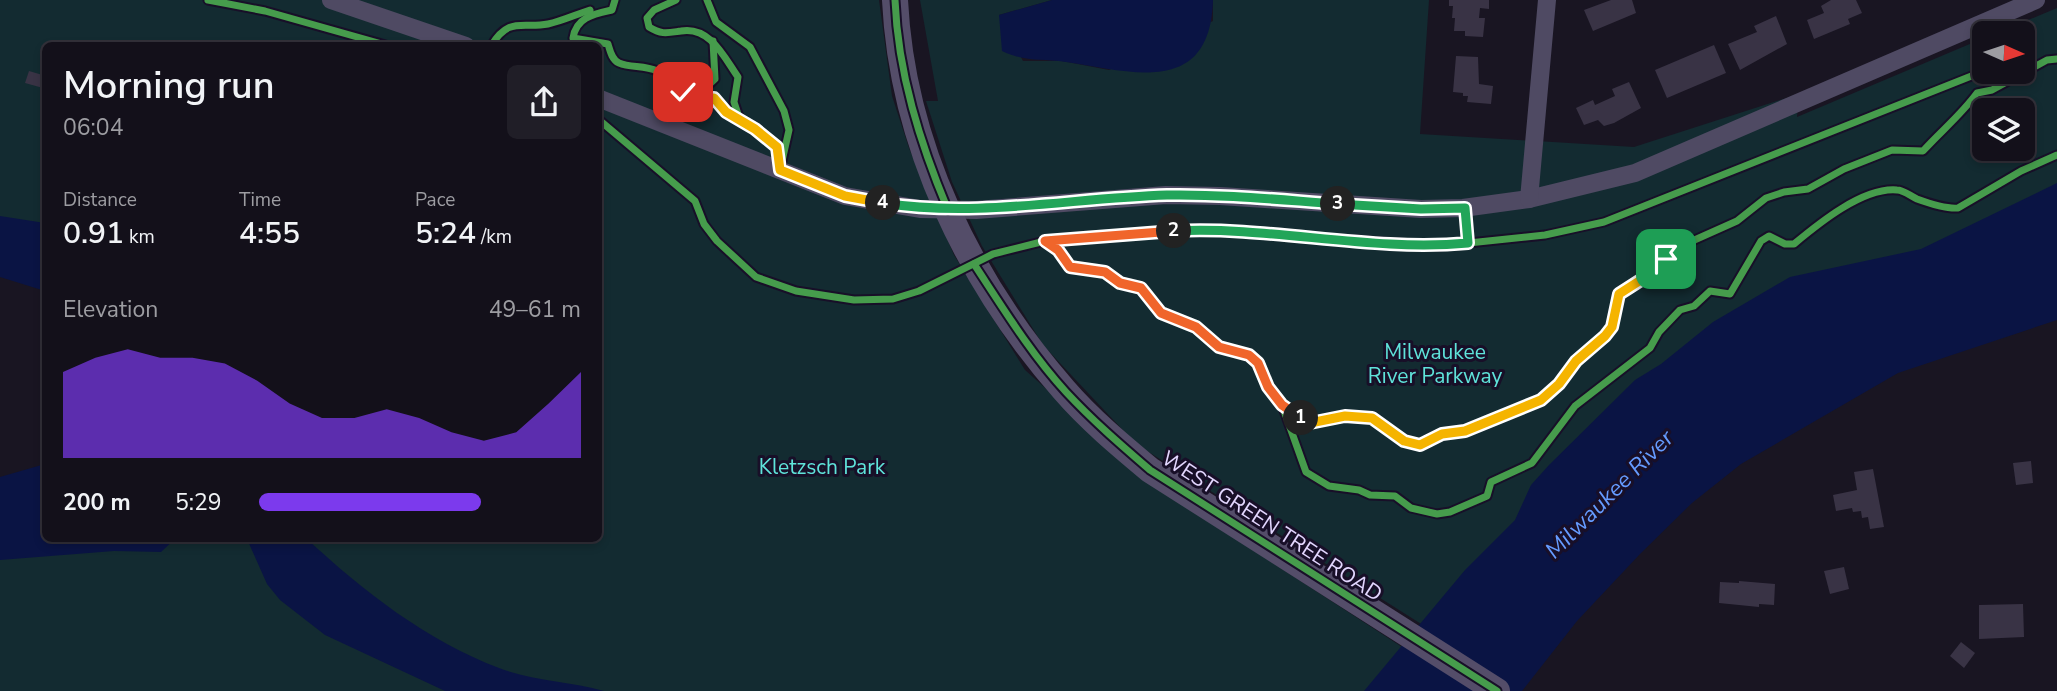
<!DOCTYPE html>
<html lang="en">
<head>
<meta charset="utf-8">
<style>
	body { margin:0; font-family:"Nunito Sans",sans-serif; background:#201e27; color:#f1f3f6; height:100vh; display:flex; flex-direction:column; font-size:26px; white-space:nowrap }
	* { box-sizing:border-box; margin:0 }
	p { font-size:23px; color:#9d9da2 }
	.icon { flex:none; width:38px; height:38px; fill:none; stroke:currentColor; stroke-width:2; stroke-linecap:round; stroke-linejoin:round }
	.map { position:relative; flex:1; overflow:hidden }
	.details { position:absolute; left:42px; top:42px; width:560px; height:500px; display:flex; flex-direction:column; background:#13101a; border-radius:10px; box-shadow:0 4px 10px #0003,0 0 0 2px #323039 }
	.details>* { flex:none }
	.needle { width:46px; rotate:93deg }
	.controls { position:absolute; left:1972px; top:21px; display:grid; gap:14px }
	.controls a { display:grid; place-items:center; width:63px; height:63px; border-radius:10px; background:#13101a; box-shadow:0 4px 10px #0003,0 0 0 2px #323039; font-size:35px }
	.pin { position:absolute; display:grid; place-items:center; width:60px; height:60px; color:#fff; margin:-30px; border-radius:14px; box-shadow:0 4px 10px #0006 }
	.km { position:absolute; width:35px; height:35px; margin:-18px; border-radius:50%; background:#222; color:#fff; font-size:19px; line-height:35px; text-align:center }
	.round { display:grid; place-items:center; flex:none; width:74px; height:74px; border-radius:10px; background:#201e27 }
	.head { display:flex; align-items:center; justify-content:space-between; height:119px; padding:0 21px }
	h1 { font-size:38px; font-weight:600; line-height:52px }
	.stats { display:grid; grid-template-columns:repeat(3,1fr); gap:10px; height:119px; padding:7px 21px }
	.stats div { display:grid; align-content:center }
	.stats b { font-size:30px; font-weight:600 }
	.stats small { font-size:19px; font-weight:400 }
	.stats p { font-size:19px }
	.chart { height:196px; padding:14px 21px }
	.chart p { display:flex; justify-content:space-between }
	.chart svg { width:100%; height:126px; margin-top:7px; fill:#7c3aed; opacity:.7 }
	ul { padding:0 21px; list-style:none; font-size:23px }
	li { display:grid; grid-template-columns:112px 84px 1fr; align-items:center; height:52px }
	li i { height:18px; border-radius:9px; background:#7c3aed }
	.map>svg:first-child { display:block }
</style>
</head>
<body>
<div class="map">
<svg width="2057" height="691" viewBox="0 0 2057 691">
	<rect width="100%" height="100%" fill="#191522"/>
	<g fill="#132b31" fill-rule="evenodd">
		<path d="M0,0H879L892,96L909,148L954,255L1025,370L1159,489L1402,647L1445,691H0V524L46,539H598V46H46L45,265L0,256Z"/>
		<path d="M920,0H1052L999,15L1023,61H1062L1109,70L1213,21V0H1429L1420,134L1634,147L1799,94L1797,117L1984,38V72H2023V33H1997L2057,8V262L1426,627L1136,444L1043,345L982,246L952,182L926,101H938ZM1984,110H2023V149H1984Z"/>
	</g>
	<g fill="#0a1444">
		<path d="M1052,0H1213C1210,97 1132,72 1066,62C1040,58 1028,63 1002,51L999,15Z"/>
		<path d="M2057,183V320L1898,373L1741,464L1692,503L1640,554L1577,621L1522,691H1364L1465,570L1515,520L1531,485L1549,465L1635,380L1661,364L1713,322L1790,277L1921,249Z"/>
		<path d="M0,216L45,223V291L0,277Z"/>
		<path d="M45,464L46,539H175L161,552L114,551L0,560V477Z"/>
		<path d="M247,539H307C363,591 427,641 499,668C532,681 570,681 604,691H445L325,635L280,600L267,584Z"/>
	</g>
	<g fill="#393345">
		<path d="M1449,0H1489V9L1480,8L1479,18H1485L1483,37L1465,36V31H1454L1455,18H1452L1453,6H1449Z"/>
		<path d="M1611,0H1632L1636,13L1593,31L1584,10Z"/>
		<path d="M1831,0H1856L1862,13L1848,19L1850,24L1814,39L1807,20L1824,13L1821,6Z"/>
		<path d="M1776,16L1787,44L1740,70L1728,44L1757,32L1754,26Z"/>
		<path d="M1714,45L1726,73L1667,98L1655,70Z"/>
		<path d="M1456,56L1478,57L1479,84L1493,86L1491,104L1467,102L1468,96H1463V93L1453,92Z"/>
		<path d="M29,71L46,76L43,88L25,83Z"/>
		<path d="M1629,82L1641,108L1614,123L1604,126L1598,120L1584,125L1576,108L1593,100L1595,105L1615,96L1612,89Z"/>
		<path d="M2031,461L2033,483L2016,485L2013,463Z"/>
		<path d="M1873,469L1884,527L1870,529L1868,517L1862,518L1861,511L1853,512L1852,508L1836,511L1833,495L1857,490L1854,472Z"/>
		<path d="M1844,567L1849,589L1830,594L1824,571Z"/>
		<path d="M1739,581L1775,584L1774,605L1759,604V607L1719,603L1720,582L1739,583Z"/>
		<path d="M2023,604L2024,637L1979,639V605Z"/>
		<path d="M1961,642L1975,653L1964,668L1950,656Z"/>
	</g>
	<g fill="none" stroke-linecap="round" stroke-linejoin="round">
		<g stroke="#4f4a63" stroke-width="18">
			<path d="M331,0L466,46"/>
			<path d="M598,98L845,196L920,209L976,210L1166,195L1220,196L1421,209L1463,208L1529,199L1635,173L2036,0"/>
			<path d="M1529,199L1547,0"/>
		</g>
		<path stroke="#544d69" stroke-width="26" d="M895,0C902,144 970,283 1064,390C1090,420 1120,445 1150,470L1497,691"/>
		<g stroke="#180f28" stroke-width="11">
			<g id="cycleway">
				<path d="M208,0L265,11L389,46"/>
				<path d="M615,0L612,10C594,14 576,17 573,38L608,44C610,51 612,60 619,63C630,68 645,65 657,71C678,80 672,92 700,93L715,79L713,41"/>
				<path d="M676,0L654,10L647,18L649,27C662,35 667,33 681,31C710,26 724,57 738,77L734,102L740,120"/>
				<path d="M707,0L716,22L750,47L784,111L789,130L780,170"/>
				<path d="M895,0C898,73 920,143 948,210"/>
				<path d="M491,46C509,16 522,29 548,24C562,21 577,14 590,10"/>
				<path d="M693,97L714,98L726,112L755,129L777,147L779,167"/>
				<path d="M598,119L695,201L704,224L717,241L756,277L796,291L854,300L893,299L919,291L993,254L1045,241L1201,229L1440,246L1545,235L1604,222L1984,71"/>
				<path d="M1045,241L1058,250L1070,267L1105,273L1120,283L1141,288L1161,313L1196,327L1219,347L1249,355L1258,364L1268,387L1282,405L1306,472L1329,486L1359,490L1370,495L1395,496L1411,508L1437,514L1450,512L1487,496L1491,482L1532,463L1575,406L1650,348L1659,332L1680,310L1694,306L1710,291L1730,294L1761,241L1769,236L1785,244H1794C1818,224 1863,187 1897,190C1904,190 1910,196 1917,199C1928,203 1947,209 1958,208L2021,171L2057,155"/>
				<path d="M974,264C1003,308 1031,354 1066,392C1093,421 1121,445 1150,470L1497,691"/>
				<path d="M1282,405L1310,423L1344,416L1372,418L1404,441L1420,445L1442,434L1465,431L1541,400L1559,384L1576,361L1605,336L1612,327L1619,294L1658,269L1681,246L1737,221L1766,198L1784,192L1808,189L1844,169L1892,150L1923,151C1941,131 1961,115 1977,93L1992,90L2047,60L2057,59"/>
			</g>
		</g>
		<use href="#cycleway" stroke="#469c4c" stroke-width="7"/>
	</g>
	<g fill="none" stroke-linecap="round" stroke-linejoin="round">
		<g stroke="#fff" stroke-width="14">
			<path id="split-1" d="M1301,418L1310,423L1345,416L1372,418L1404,441L1420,445L1442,434L1465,431L1541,400L1559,384L1576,361L1605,336L1612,327L1619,294L1658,269L1666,259"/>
		</g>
		<g stroke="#fff" stroke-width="14">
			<path id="split-2" d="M1174,231L1045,241L1058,250L1070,267L1105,272L1120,283L1141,288L1161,313L1196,327L1219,347L1249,355L1258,363L1268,387L1282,405L1301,418"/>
		</g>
		<g stroke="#fff" stroke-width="14">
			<path id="split-3" d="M1174,231C1272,226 1370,252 1468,243L1465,208L1421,209L1338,204"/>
		</g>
		<g stroke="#fff" stroke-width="14">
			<path id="split-4" d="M883,203C978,218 1071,198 1167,195C1224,194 1281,200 1338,204"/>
		</g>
		<g stroke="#fff" stroke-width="14">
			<path id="split-5" d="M683,92L696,99L714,98L726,112L755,129L777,147L780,170L845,196L883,203"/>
		</g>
		<use href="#split-1" stroke="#f5b400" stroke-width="9"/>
		<use href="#split-2" stroke="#f0652b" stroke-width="9"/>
		<use href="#split-3" stroke="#22a559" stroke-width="9"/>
		<use href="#split-4" stroke="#22a559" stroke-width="9"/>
		<use href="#split-5" stroke="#f5b400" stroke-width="9"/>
	</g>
	<g text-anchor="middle" stroke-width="6" stroke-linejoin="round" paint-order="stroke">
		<g font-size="21" fill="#5fe3da" stroke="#180f28">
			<text x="1435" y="359">Milwaukee<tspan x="1435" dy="24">River Parkway</tspan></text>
			<text x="822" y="474">Kletzsch Park</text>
		</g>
		<g font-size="21" fill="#e3d7ff" stroke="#180f28">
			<text transform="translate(1272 526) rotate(33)" y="7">WEST GREEN TREE ROAD</text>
		</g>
		<g font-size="23" font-style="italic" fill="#659bff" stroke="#180f28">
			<text transform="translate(1609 494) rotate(-45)" y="8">Milwaukee River</text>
		</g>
	</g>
</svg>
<div class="controls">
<a><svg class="needle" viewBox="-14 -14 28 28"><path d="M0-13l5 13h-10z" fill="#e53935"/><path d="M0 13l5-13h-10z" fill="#9d9da2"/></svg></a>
<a><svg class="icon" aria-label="layers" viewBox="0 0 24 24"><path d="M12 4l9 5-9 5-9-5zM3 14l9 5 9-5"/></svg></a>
</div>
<div class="pin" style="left:1666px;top:259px;background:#1e9e55"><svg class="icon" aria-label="arrive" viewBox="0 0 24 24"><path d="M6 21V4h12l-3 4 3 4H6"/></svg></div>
<div class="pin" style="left:683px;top:92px;background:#d93025"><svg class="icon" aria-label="check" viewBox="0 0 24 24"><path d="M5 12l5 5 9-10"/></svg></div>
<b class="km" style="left:1301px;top:418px">1</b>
<b class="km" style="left:1174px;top:231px">2</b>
<b class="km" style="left:1338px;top:204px">3</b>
<b class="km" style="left:883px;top:203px">4</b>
<section class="details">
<div class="head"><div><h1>Morning run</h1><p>06:04</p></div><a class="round"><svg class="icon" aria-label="share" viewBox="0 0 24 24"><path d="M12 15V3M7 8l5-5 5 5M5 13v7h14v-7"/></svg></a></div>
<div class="stats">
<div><p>Distance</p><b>0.91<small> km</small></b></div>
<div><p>Time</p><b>4:55</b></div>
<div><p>Pace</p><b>5:24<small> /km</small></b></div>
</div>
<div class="chart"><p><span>Elevation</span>49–61 m</p>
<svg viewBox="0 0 160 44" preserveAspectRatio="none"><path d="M0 44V14L10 9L20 6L30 9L40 9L50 11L60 17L70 25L80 30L90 30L100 27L110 30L120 35L130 38L140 35L150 25L160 14V44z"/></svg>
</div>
<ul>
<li><b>200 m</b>5:29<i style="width:69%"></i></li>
</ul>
</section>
</div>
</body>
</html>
